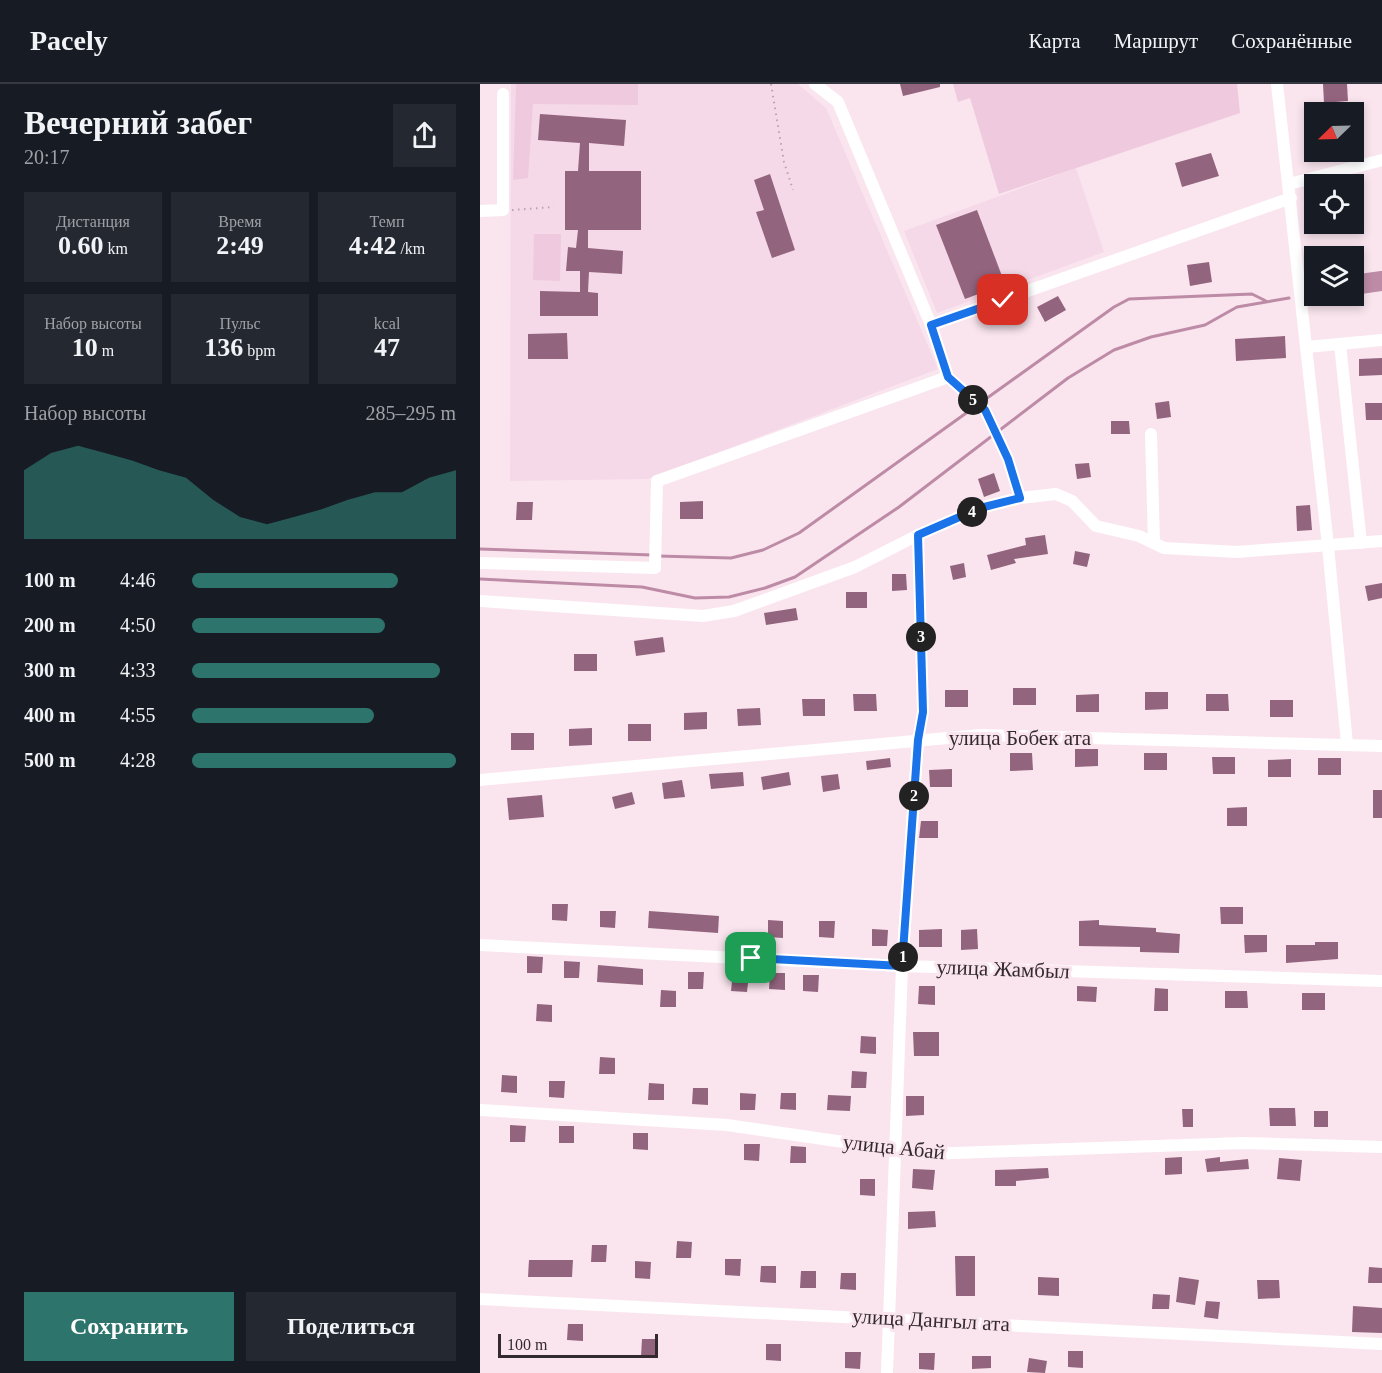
<!DOCTYPE html>
<html lang="ru">
<head>
<meta charset="utf-8">
<style>
	body { margin:0; font-family:"Times New Roman",serif; background:#242831; color:#f1f3f6; height:100vh; display:flex; flex-direction:column; font-size:22px; white-space:nowrap }
	* { box-sizing:border-box; margin:0 }
	p { font-size:20px; color:#9ea1a6 }
	.icon { flex:none; width:33px; height:33px; fill:none; stroke:currentColor; stroke-width:2; stroke-linecap:round; stroke-linejoin:round }
	.map { position:relative; flex:1; overflow:hidden }
	.drawer { display:flex; flex-direction:column; background:#171b24; width:480px }
	.drawer>* { flex:none }
	.needle { width:39px; rotate:247deg }
	.tools { position:absolute; left:824px; top:18px; display:grid; gap:12px }
	.tools a { display:grid; place-items:center; width:60px; height:60px; border-radius:0px; background:#171b24; box-shadow:0 3px 9px #0003; font-size:30px }
	.scale { position:absolute; left:18px; bottom:15px; width:160px; box-sizing:border-box; padding-left:6px; border:3px solid #322a2e; border-top:0; font-size:16px; line-height:21px; white-space:nowrap; color:#322a2e; -webkit-text-stroke:4px #fae5ef; paint-order:stroke }
	.pin { position:absolute; display:grid; place-items:center; width:51px; height:51px; color:#fff; margin:-26px; border-radius:12px; box-shadow:0 3px 9px #0006 }
	.km { position:absolute; width:30px; height:30px; margin:-15px; border-radius:50%; background:#222; color:#fff; font-size:16px; line-height:30px; text-align:center }
	.round { display:grid; place-items:center; flex:none; width:63px; height:63px; border-radius:0px; background:#242831 }
	.overview { display:flex; align-items:center; justify-content:space-between; height:102px; padding:0 24px }
	h1 { font-size:33px; font-weight:800; line-height:45px }
	.figures { display:grid; grid-template-columns:repeat(3,1fr); gap:9px; height:102px; padding:6px 24px }
	.figures div { display:grid; align-content:center; border-radius:0px; background:#242831; text-align:center }
	.figures b { font-size:26px; font-weight:800 }
	.figures small { font-size:16px; font-weight:400 }
	.figures p { font-size:16px }
	.chart { height:168px; padding:12px 24px }
	.chart p { display:flex; justify-content:space-between }
	.chart svg { width:100%; height:108px; margin-top:6px; fill:#2d746c; opacity:.7 }
	.button { display:flex; gap:12px; margin-top:auto; padding:12px 24px }
	.button a { flex:1; height:69px; border-radius:0px; background:#2d746c; color:#fff; font-size:24px; font-weight:800; line-height:69px; text-align:center }
	.button a+a { background:#242831; color:#f1f3f6 }
	ul { padding:0 24px; list-style:none; font-size:20px }
	li { display:grid; grid-template-columns:96px 72px 1fr; align-items:center; height:45px }
	li i { height:15px; border-radius:8px; background:#2d746c }
	header { display:flex; align-items:center; gap:36px; box-sizing:border-box; height:84px; padding:0 30px; background:#171b24; border-bottom:2px solid #363941 }
	header strong { font-size:28px }
	nav { display:flex; gap:33px; margin-inline-start:auto; font-size:21px }
	main { display:flex; flex:1; min-height:0 }
	.map>svg:first-child { display:block }
</style>
</head>
<body>
<header>
<strong>Pacely</strong>
<nav><a>Карта</a><a>Маршрут</a><a>Сохранённые</a></nav>
</header>
<main>
<section class="drawer">
<div class="overview"><div><h1>Вечерний забег</h1><p>20:17</p></div><a class="round"><svg class="icon" aria-label="share" viewBox="0 0 24 24"><path d="M12 15V3M7 8l5-5 5 5M5 13v7h14v-7"/></svg></a></div>
<div class="figures">
<div><p>Дистанция</p><b>0.60<small> km</small></b></div>
<div><p>Время</p><b>2:49</b></div>
<div><p>Темп</p><b>4:42<small> /km</small></b></div>
</div>
<div class="figures">
<div><p>Набор высоты</p><b>10<small> m</small></b></div>
<div><p>Пульс</p><b>136<small> bpm</small></b></div>
<div><p>kcal</p><b>47</b></div>
</div>
<div class="chart"><p><span>Набор высоты</span>285–295 m</p>
<svg viewBox="0 0 160 44" preserveAspectRatio="none"><path d="M0 44V16L10 9L20 6L30 9L40 12L50 16L60 19L70 28L80 35L90 38L100 35L110 32L120 28L130 25L140 25L150 19L160 16V44z"/></svg>
</div>
<ul>
<li><b>100 m</b>4:46<i style="width:78%"></i></li>
<li><b>200 m</b>4:50<i style="width:73%"></i></li>
<li><b>300 m</b>4:33<i style="width:94%"></i></li>
<li><b>400 m</b>4:55<i style="width:69%"></i></li>
<li><b>500 m</b>4:28<i style="width:100%"></i></li>
</ul>
<div class="button"><a>Сохранить</a><a>Поделиться</a></div>
</section>
<div class="map">
<svg width="902" height="1289" viewBox="0 0 902 1289">
	<rect width="100%" height="100%" fill="#fae5ef"/>
	<g fill="#f5d9e8">
		<path d="M31,0H318L346,24L458,285L168,395L30,397Z"/>
		<path d="M596,84L624,168L457,229L424,147Z"/>
	</g>
	<g fill="#efc9dd">
		<path d="M36,0H158V21L53,20L48,94L33,96Z"/>
		<path d="M473,0H757L760,29L519,110L490,14L478,18Z"/>
		<path d="M54,150H81L80,197L53,196Z"/>
	</g>
	<g fill="none" stroke-linecap="round" stroke-linejoin="round">
		<g stroke="#bd8ba6" stroke-width="3">
			<path d="M0,465L172,471"/>
			<path d="M178,472L251,474L283,466L319,449L634,223L649,215L772,210L786,217"/>
			<path d="M0,495L162,503L215,514L249,513L285,504L315,493L419,423L588,294L634,266L671,253L725,241L757,223L809,214"/>
		</g>
		<g stroke="#bd8ba6" stroke-width="20">
			<path d="M873,201L902,197"/>
			<path d="M831,209L834,208"/>
		</g>
	</g>
	<g fill="#93647e">
		<path d="M420,0H460V3L423,12Z"/>
		<path d="M843,0H867L868,17L844,19Z"/>
		<path d="M60,30L146,36L144,62L109,59V87H161V146H108V164L143,167L142,190L109,188L108,208L118,209V232H60V207L100,208V187H86L88,163L96,164L98,146H85V87H98L100,59L58,56Z"/>
		<path d="M731,69L739,92L702,103L695,79Z"/>
		<path d="M290,90L315,166L292,174L276,128L284,126L274,96Z"/>
		<path d="M497,126L525,200L485,215L456,141Z"/>
		<path d="M729,178L732,198L710,202L707,181Z"/>
		<path d="M578,212L586,226L565,238L557,223Z"/>
		<path d="M87,249L88,275H48V250Z"/>
		<path d="M805,252L806,274L756,277L755,255Z"/>
		<path d="M902,274V291L879,292V275Z"/>
		<path d="M689,317L691,333L677,335L675,319Z"/>
		<path d="M885,319H902V336H886Z"/>
		<path d="M631,337H649L650,350H631Z"/>
		<path d="M609,379L611,393L597,395L595,380Z"/>
		<path d="M514,389L520,407L504,413L498,395Z"/>
		<path d="M223,417V435H200V418Z"/>
		<path d="M37,418H53L52,436H36Z"/>
		<path d="M830,421L832,446L817,447L816,422Z"/>
		<path d="M565,451L568,470L534,475L536,479L511,486L507,471L546,461L545,454Z"/>
		<path d="M595,467L610,470L607,483L593,480Z"/>
		<path d="M484,479L486,493L473,496L470,482Z"/>
		<path d="M412,490H426L427,506L412,507Z"/>
		<path d="M902,499V514L888,517L885,502Z"/>
		<rect x="366" y="508" width="21" height="16"/>
		<path d="M316,524L318,536L286,541L284,529Z"/>
		<path d="M183,553L185,568L156,572L154,557Z"/>
		<rect x="94" y="570" width="23" height="17"/>
		<rect x="533" y="604" width="23" height="17"/>
		<rect x="465" y="606" width="23" height="17"/>
		<path d="M665,608H688V625L665,626Z"/>
		<path d="M373,610H396L397,627H374Z"/>
		<path d="M619,610V628H596V611Z"/>
		<path d="M726,610H748L749,627H726Z"/>
		<path d="M322,615H345V632H323Z"/>
		<rect x="790" y="616" width="23" height="17"/>
		<path d="M280,624L281,641L258,642L257,625Z"/>
		<path d="M227,628V645L204,646V629Z"/>
		<rect x="148" y="640" width="23" height="17"/>
		<path d="M112,644V661L89,662V645Z"/>
		<rect x="31" y="649" width="23" height="17"/>
		<path d="M595,665H618V682L595,683Z"/>
		<path d="M530,669H552L553,686L530,687Z"/>
		<rect x="664" y="669" width="23" height="17"/>
		<path d="M732,673H755V690H733Z"/>
		<path d="M410,674L411,683L387,686L386,677Z"/>
		<rect x="838" y="674" width="23" height="17"/>
		<path d="M811,675V693H788V676Z"/>
		<path d="M472,685V703H450L449,686Z"/>
		<path d="M263,688L264,702L231,705L229,690Z"/>
		<path d="M309,688L311,701L283,706L281,693Z"/>
		<path d="M358,690L360,705L343,708L341,692Z"/>
		<path d="M202,696L205,713L184,715L182,699Z"/>
		<rect x="893" y="706" width="9" height="28"/>
		<path d="M152,708L155,720L135,725L132,713Z"/>
		<path d="M62,711L64,733L29,736L27,714Z"/>
		<path d="M767,723V742H747V724Z"/>
		<path d="M441,737H458V754H439Z"/>
		<path d="M72,820H88L87,837L72,836Z"/>
		<path d="M740,823H763V840H741Z"/>
		<path d="M120,827H136L135,844L120,843Z"/>
		<path d="M169,827L239,832L238,849L168,844Z"/>
		<path d="M288,836L303,837V854L288,853Z"/>
		<path d="M619,836V841L676,844V848L700,850L699,869L660,868V863L599,862V837Z"/>
		<path d="M339,837H355L354,854L339,853Z"/>
		<path d="M392,845L408,846L407,862H392Z"/>
		<path d="M462,845V863H439V846Z"/>
		<path d="M497,845L498,865L481,866V846Z"/>
		<path d="M764,851H787V868L765,869Z"/>
		<path d="M835,858H858V875L806,879V861H835Z"/>
		<path d="M47,872L63,873L62,889H47Z"/>
		<path d="M84,877L100,878L99,894H84Z"/>
		<path d="M118,881L163,885V901L117,898Z"/>
		<path d="M208,888H224L223,905H208Z"/>
		<path d="M253,888L269,890L267,908L251,907Z"/>
		<path d="M290,889H305V906L289,905Z"/>
		<path d="M323,891H339L338,908L323,907Z"/>
		<path d="M439,902H455V921L438,920Z"/>
		<path d="M597,902L617,903L616,918L597,917Z"/>
		<path d="M675,904L688,905V927H674Z"/>
		<path d="M181,906L196,907V923H180Z"/>
		<path d="M745,907H767L768,924H745Z"/>
		<rect x="822" y="909" width="23" height="17"/>
		<path d="M57,920L72,921V938L56,937Z"/>
		<path d="M433,948H459V972H434Z"/>
		<path d="M381,952L396,953V970L380,969Z"/>
		<path d="M120,973L135,974V990H119Z"/>
		<path d="M372,987L387,988L386,1004H371Z"/>
		<path d="M22,991L37,992V1009L21,1008Z"/>
		<path d="M69,997H85L84,1014L69,1013Z"/>
		<path d="M169,999L184,1000V1016H168Z"/>
		<path d="M213,1004H228V1021L212,1020Z"/>
		<path d="M260,1009L276,1010L275,1026H260Z"/>
		<path d="M301,1009H316V1026L300,1025Z"/>
		<path d="M348,1011L371,1012L370,1027L347,1026Z"/>
		<path d="M426,1012H444V1031L426,1032Z"/>
		<path d="M789,1024H815L816,1042H790Z"/>
		<path d="M702,1025H713V1043H703Z"/>
		<rect x="834" y="1027" width="14" height="16"/>
		<path d="M30,1041L46,1042L45,1058H30Z"/>
		<rect x="79" y="1042" width="15" height="17"/>
		<path d="M153,1049H168V1066L153,1065Z"/>
		<path d="M264,1060H280L279,1077L264,1076Z"/>
		<path d="M311,1062L326,1063V1079H310Z"/>
		<path d="M702,1073V1090L685,1091V1074Z"/>
		<path d="M740,1073V1078L768,1075L769,1085L727,1088L725,1075Z"/>
		<path d="M799,1074L822,1076L820,1097L797,1095Z"/>
		<path d="M568,1084L569,1094L536,1097V1102H515V1086Z"/>
		<path d="M433,1085L455,1086L453,1106L432,1104Z"/>
		<path d="M380,1095H395V1112L380,1111Z"/>
		<path d="M455,1127L456,1143L428,1145V1128Z"/>
		<path d="M197,1157L212,1158L211,1174H196Z"/>
		<path d="M112,1161H127L126,1178H111Z"/>
		<path d="M475,1172H495V1212H476Z"/>
		<path d="M245,1175H261L260,1192L245,1191Z"/>
		<path d="M49,1176H93L92,1193H48Z"/>
		<path d="M155,1177L171,1178L170,1195L155,1194Z"/>
		<path d="M281,1182H296V1199L280,1198Z"/>
		<path d="M889,1183L902,1184V1199H888Z"/>
		<path d="M321,1187H336V1204H320Z"/>
		<path d="M361,1189H376V1206L360,1205Z"/>
		<path d="M558,1193L579,1194V1212L558,1211Z"/>
		<path d="M699,1193L719,1196L715,1221L696,1218Z"/>
		<path d="M777,1196H799L800,1214L778,1215Z"/>
		<path d="M673,1210L690,1211L689,1225H672Z"/>
		<path d="M726,1217L740,1218L738,1235L724,1233Z"/>
		<path d="M873,1222L902,1224V1249L872,1248Z"/>
		<path d="M88,1240H103V1257L87,1256Z"/>
		<path d="M162,1255H177L176,1272H161Z"/>
		<path d="M286,1260H301V1277L286,1276Z"/>
		<path d="M588,1267H603V1284L588,1283Z"/>
		<path d="M365,1268H381L380,1285L365,1284Z"/>
		<path d="M439,1269H455L454,1286L439,1285Z"/>
		<path d="M492,1272H511V1284L492,1285Z"/>
		<path d="M549,1274L567,1277L565,1289L547,1288Z"/>
	</g>
	<g fill="none" stroke-linecap="round" stroke-linejoin="round">
		<g stroke="#b6a5ad" stroke-width="2" stroke-dasharray="1.5 4.5" stroke-linecap="butt">
			<path d="M291,0L304,78L313,106"/>
			<path d="M32,126L74,123"/>
			<path d="M477,301L505,326L529,375L537,402"/>
			<path d="M439,464L443,628L440,647"/>
		</g>
		<g stroke="#fff" stroke-width="12">
			<path d="M797,0L848,462L867,660"/>
			<path d="M809,100L902,76"/>
			<path d="M0,127L23,126V10"/>
			<path d="M451,241L811,114"/>
			<path d="M860,260L881,459"/>
			<path d="M827,263L902,256"/>
			<path d="M671,350L674,459"/>
			<path d="M0,479L175,484L177,397L468,293L451,241L358,18L335,0"/>
			<path d="M0,517L223,532L254,527L375,483L438,451L500,424L540,414L576,410L592,417L616,442L659,452L684,464L757,468L902,457"/>
			<path d="M0,696L501,651L902,662"/>
			<path d="M0,861L422,882L902,897"/>
			<path d="M0,1026L247,1041L446,1070L763,1059L902,1063"/>
			<path d="M0,1215L902,1260"/>
			<path d="M407,1289L422,882L438,656"/>
		</g>
	</g>
	<g fill="none" stroke-linecap="round" stroke-linejoin="round">
		<g stroke="#fff" stroke-width="12">
			<path id="route" d="M271,874L422,882L438,656L443,628L438,451L500,424L540,414L528,375L505,326L468,293L451,241L523,216"/>
		</g>
		<use href="#route" stroke="#1a73e8" stroke-width="8"/>
	</g>
	<g text-anchor="middle" stroke-width="6" stroke-linejoin="round" paint-order="stroke">
		<g font-size="21" fill="#322a2e" stroke="#fae5ef">
			<text x="540" y="661">улица Бобек ата</text>
			<text transform="translate(523 885) rotate(2)" y="7">улица Жамбыл</text>
			<text transform="translate(414 1063) rotate(6)" y="7">улица Абай</text>
			<text transform="translate(451 1236) rotate(3)" y="7">улица Дангыл ата</text>
		</g>
	</g>
</svg>
<div class="tools">
<a><svg class="needle" viewBox="-14 -14 28 28"><path d="M0-13l5 13h-10z" fill="#e53935"/><path d="M0 13l5-13h-10z" fill="#9ea1a6"/></svg></a>
<a><svg class="icon" aria-label="locate" viewBox="0 0 24 24"><circle cx="12" cy="12" r="6"/><path d="M12 2v4M12 18v4M2 12h4M18 12h4"/></svg></a>
<a><svg class="icon" aria-label="layers" viewBox="0 0 24 24"><path d="M12 4l9 5-9 5-9-5zM3 14l9 5 9-5"/></svg></a>
</div>
<div class="scale">100 m</div>
<div class="pin" style="left:271px;top:874px;background:#1e9e55"><svg class="icon" aria-label="arrive" viewBox="0 0 24 24"><path d="M6 21V4h12l-3 4 3 4H6"/></svg></div>
<div class="pin" style="left:523px;top:216px;background:#d93025"><svg class="icon" aria-label="check" viewBox="0 0 24 24"><path d="M5 12l5 5 9-10"/></svg></div>
<b class="km" style="left:423px;top:873px">1</b>
<b class="km" style="left:434px;top:712px">2</b>
<b class="km" style="left:441px;top:553px">3</b>
<b class="km" style="left:492px;top:428px">4</b>
<b class="km" style="left:493px;top:316px">5</b>
</div>
</main>
</body>
</html>
